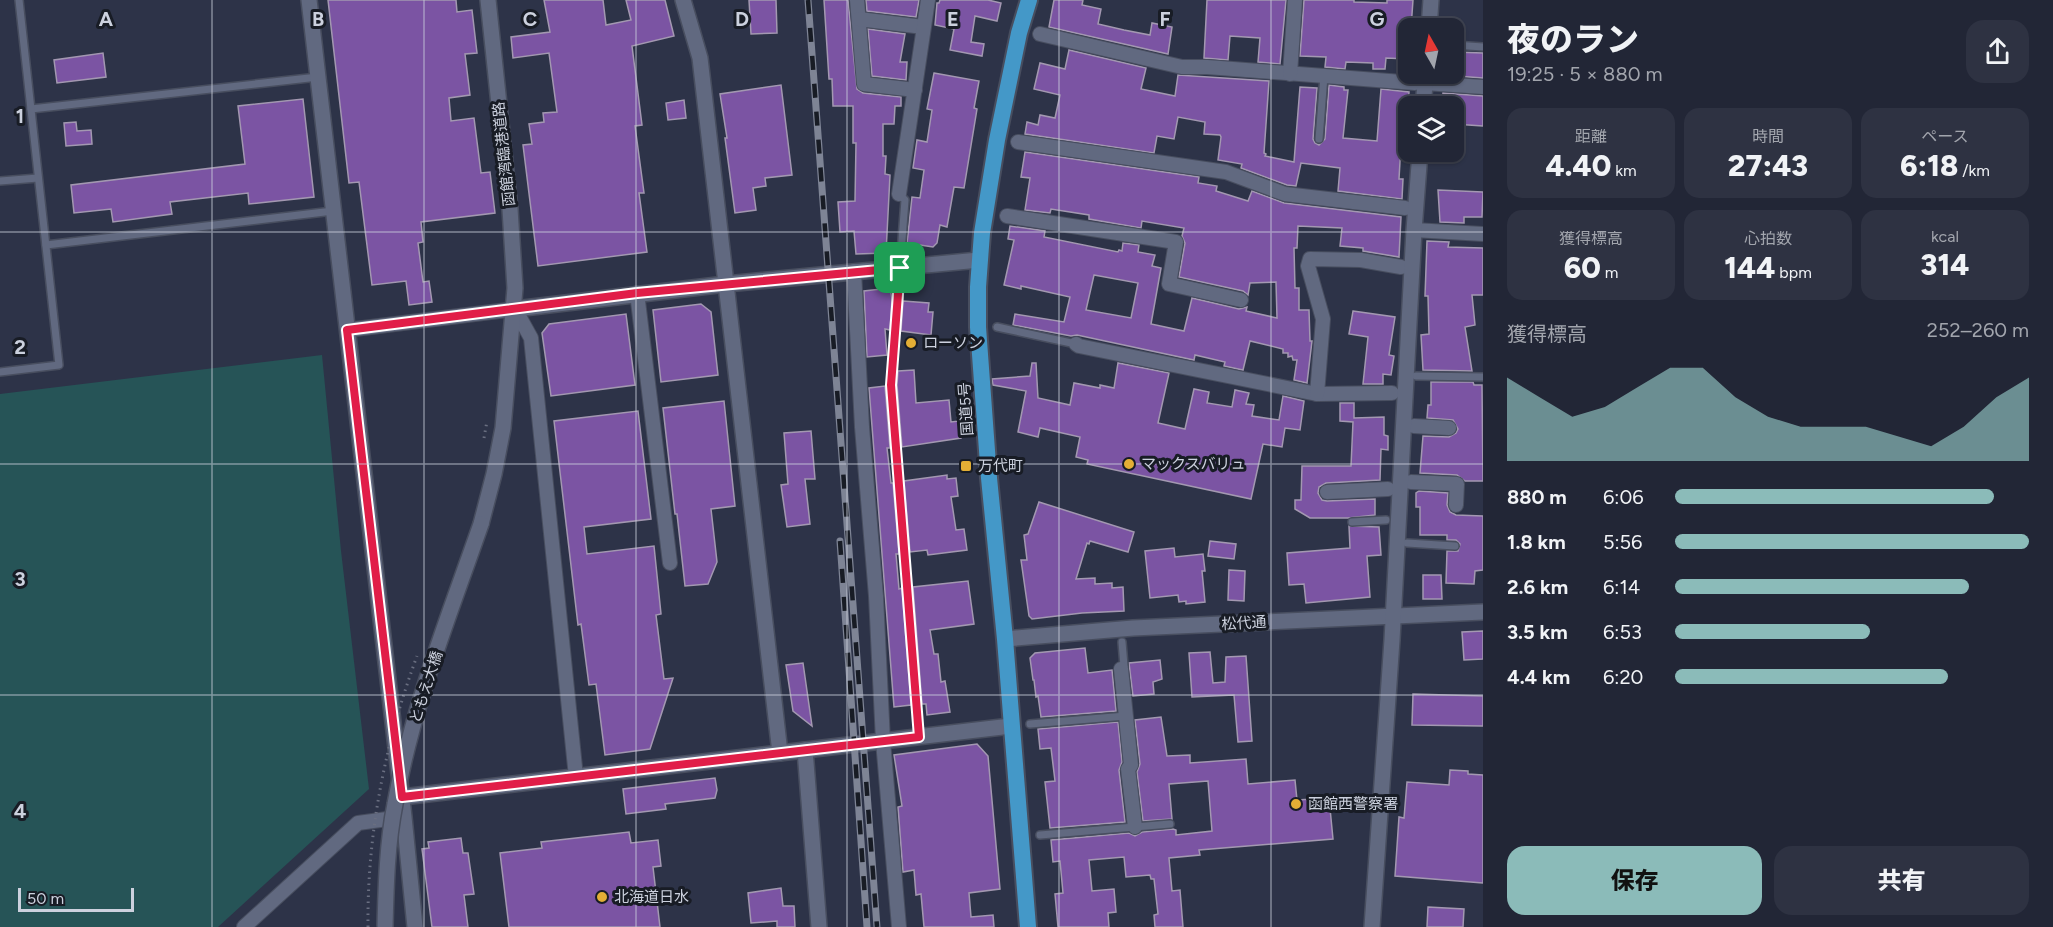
<!DOCTYPE html>
<html lang="ja">
<head>
<meta charset="utf-8">
<style>
	body { margin:0; font-family:Figtree,"Noto Sans JP",sans-serif; background:#2e3242; color:#f1f3f6; height:100vh; display:flex; flex-direction:column; font-size:22px; white-space:nowrap }
	* { box-sizing:border-box; margin:0 }
	p { font-size:20px; color:#a2a5ad }
	.icon { flex:none; width:33px; height:33px; fill:none; stroke:currentColor; stroke-width:2; stroke-linecap:round; stroke-linejoin:round }
	.map { position:relative; flex:1; overflow:hidden }
	.sheet { display:flex; flex-direction:column; background:#222636; width:570px }
	.sheet>* { flex:none }
	.needle { width:39px; rotate:351deg }
	.fabs { position:absolute; left:1398px; top:18px; display:grid; gap:12px }
	.fabs a { display:grid; place-items:center; width:66px; height:66px; border-radius:12px; background:#222636; box-shadow:0 2px 4px #0004,0 0 0 2px #3f4351; font-size:30px }
	.scale { position:absolute; left:18px; bottom:15px; width:116px; box-sizing:border-box; padding-left:6px; border:3px solid #ccd1de; border-top:0; font-size:16px; line-height:21px; white-space:nowrap; color:#ccd1de; -webkit-text-stroke:4px #181c25; paint-order:stroke }
	.pin { position:absolute; display:grid; place-items:center; width:51px; height:51px; color:#fff; margin:-26px; border-radius:12px; box-shadow:0 3px 9px #0006 }
	.round { display:grid; place-items:center; flex:none; width:63px; height:63px; border-radius:18px; background:#2e3242 }
	.head { display:flex; align-items:center; justify-content:space-between; height:102px; padding:0 24px }
	h1 { font-size:33px; font-weight:800; line-height:45px }
	.stats { display:grid; grid-template-columns:repeat(3,1fr); gap:9px; height:102px; padding:6px 24px }
	.stats div { display:grid; align-content:center; border-radius:15px; background:#2e3242; text-align:center }
	.stats b { font-size:30px; font-weight:800 }
	.stats small { font-size:16px; font-weight:400 }
	.stats p { font-size:16px }
	.chart { height:168px; padding:12px 24px }
	.chart p { display:flex; justify-content:space-between }
	.chart svg { width:100%; height:108px; margin-top:6px; fill:#8bbbb9; opacity:.7 }
	.button { display:flex; gap:12px; margin-top:auto; padding:12px 24px }
	.button a { flex:1; height:69px; border-radius:18px; background:#8bbbb9; color:#111; font-size:24px; font-weight:800; line-height:69px; text-align:center }
	.button a+a { background:#2e3242; color:#f1f3f6 }
	ul { padding:0 24px; list-style:none; font-size:20px }
	li { display:grid; grid-template-columns:96px 72px 1fr; align-items:center; height:45px }
	li i { height:15px; border-radius:8px; background:#8bbbb9 }
	main { display:flex; flex:1; min-height:0 }
	.map>svg:first-child { display:block }
</style>
</head>
<body>
<main>
<div class="map">
<svg width="1483" height="927" viewBox="0 0 1483 927">
	<rect width="100%" height="100%" fill="#2d3348"/>
	<path fill="#265457" d="M322,355L341,551L369,789L218,927H0V394Z"/>
	<g fill="#7b54a3" stroke="#a398b1" stroke-width="1.5" fill-rule="evenodd">
		<path d="M328,0H456L457,12L472,10L477,53L465,54L470,95L449,98L451,121L474,118L481,173L490,172L495,213L421,222L423,242L418,243L423,282L429,281L432,302L409,305L406,281L372,285L359,182L349,183Z"/>
		<path d="M544,0H603L606,25L631,20L626,0H665L674,36L632,46L642,125L635,126L644,193H639L647,252L538,266L523,145L532,144L529,124L544,122L543,113L557,112L549,53L513,58L511,37L550,32Z"/>
		<path d="M749,0H776L777,33L751,34Z"/>
		<path d="M824,0H848L857,89L863,93L901,97V106H895L894,124H883V156H886L885,174L890,175L886,253L856,254L854,231L840,232L838,202L855,201L856,143H853V106H833L832,79H829Z"/>
		<path d="M866,0H919L916,17L867,11Z"/>
		<path d="M940,0H988L1001,3L997,21L975,16L971,42L984,44L982,56L950,50L954,29L935,25L937,3H939Z"/>
		<path d="M1054,0H1083L1082,5L1101,9L1098,24L1124,30L1150,35L1152,23L1172,27L1168,54L1049,27Z"/>
		<path d="M1207,0H1286L1280,64L1258,62L1260,38L1230,36L1228,60L1204,58Z"/>
		<path d="M1304,0H1354V2L1387,3V0H1413L1411,28H1408V59L1386,58L1385,69H1373V63L1346,62L1345,69L1325,67L1326,57L1300,56Z"/>
		<path d="M868,29L905,34L900,62H907L906,80L872,76Z"/>
		<path d="M1069,50L1146,68L1141,89L1175,96L1178,75L1269,81L1264,153L1266,154L1265,156L1294,162L1300,87L1317,88L1313,139L1315,143L1319,145L1325,139L1329,85L1344,87V90H1348L1343,138L1377,141L1381,89L1409,92L1407,117L1401,116L1399,143L1401,144L1399,179H1403L1402,199L1338,191L1340,168L1301,163L1296,186L1287,185L1241,168L1242,164L1218,160L1221,137L1220,135L1204,134L1205,122L1178,117L1174,139L1157,136L1154,153L1025,134L1027,122L1038,125L1040,115L1055,118L1060,95L1034,89L1040,63L1065,69Z"/>
		<path d="M1454,52L1483,53V78L1444,75V74H1454Z"/>
		<path d="M103,53L106,77L57,83L54,60Z"/>
		<path d="M934,73L979,81L974,108L977,109L964,188L954,187L947,227L940,225L937,243L933,247L907,243L912,197L920,198L924,170L913,168L917,140L927,142L932,110L927,109Z"/>
		<path d="M781,85L792,175L765,178L766,186L753,188L756,210L735,213L725,138H727L720,94Z"/>
		<path d="M1443,93L1483,96V126L1454,124V106H1442Z"/>
		<path d="M303,99L314,197L249,204L248,193L170,202L172,214L113,222L111,209L74,213L71,185L245,164L238,106Z"/>
		<path d="M684,100L686,118L668,120L666,103Z"/>
		<path d="M76,122L77,131L91,130L92,144L66,146L64,123Z"/>
		<path d="M1025,152L1199,177L1198,183L1217,186L1216,191L1248,201L1252,191L1284,203L1401,217L1399,257L1363,251V248L1340,246L1342,228L1298,226L1297,248H1294L1295,288H1299V310H1309L1310,341H1312L1307,383L1294,380L1297,360H1293L1292,356L1288,357V353H1283V349L1250,341L1243,370L1224,366L1225,362L1195,355L1194,360L1077,335L1071,336L1013,325L1015,314L1064,322L1070,297L1021,286V289L1004,285L1014,240L1008,239L1010,226L1045,231L1044,237L1118,252L1119,250L1122,251L1123,243L1139,245L1138,252L1155,255L1152,266L1161,268L1151,324L1184,331L1192,298L1239,309L1247,307L1246,311L1277,318L1276,282L1250,283L1248,295L1243,291L1179,277L1185,243L1182,236L1184,228L1142,221L1141,228L1089,219V215L1051,209L1050,213L1025,210L1030,178L1021,177ZM1094,275L1138,283L1131,318L1086,310Z"/>
		<path d="M1438,190L1483,192L1482,217H1464V223L1440,222Z"/>
		<path d="M1427,241L1449,242L1448,247L1483,248V295H1472L1475,325L1465,327L1472,371L1423,370L1421,335L1429,334L1428,296H1425Z"/>
		<path d="M890,288L892,299L890,330L885,329L887,355L867,357L864,291Z"/>
		<path d="M903,301L929,303L928,312H933L931,335L901,331Z"/>
		<path d="M701,304L711,312L718,375L661,382L653,310Z"/>
		<path d="M1353,311L1395,317L1389,355L1394,356L1391,375L1383,374V384H1363L1368,337L1349,334Z"/>
		<path d="M626,314L635,385L551,396L542,333L549,324Z"/>
		<path d="M1032,363H1036L1038,398L1070,405L1074,383L1100,388V385L1114,388L1118,363L1169,373L1158,423L1185,429L1194,389L1209,392L1207,403L1232,407L1235,390L1249,393L1246,404L1254,405L1252,416L1279,420L1283,396L1304,401L1300,430L1285,428L1282,447L1263,444L1251,499L1087,464L1088,460L1076,457L1080,437L1040,428L1038,437L1018,432L1026,391L993,385L992,379L1030,376Z"/>
		<path d="M914,370L916,403L949,400L951,422L959,421L961,438L902,447L897,385L898,371Z"/>
		<path d="M1431,382H1473L1474,385H1482L1483,481H1465L1457,475L1420,473L1423,436L1449,437L1456,433L1458,429L1453,420L1427,418L1428,405H1431Z"/>
		<path d="M885,386L890,448H887L891,483H893L899,554H896L899,589L902,588L911,705L894,707L869,388Z"/>
		<path d="M724,401L735,506L711,509L717,562L708,584L685,586L677,514H675L663,408Z"/>
		<path d="M1340,403H1354V418L1384,417V435L1388,436V450L1381,449L1380,480L1326,483L1319,487L1318,493L1322,500L1327,501L1375,499V515L1348,518H1310L1295,509V500H1301L1302,466H1351L1353,422L1340,421Z"/>
		<path d="M638,411L651,519L584,527L587,554L654,546L661,614L656,615L664,679L673,678L650,749L605,755L596,684L589,685L581,624L578,625L554,421Z"/>
		<path d="M811,431L815,479H805L810,524L787,527L781,485L788,484L784,433Z"/>
		<path d="M947,475V479L956,478L958,496L951,497L956,530L964,529L967,550L928,555L927,550L910,552L904,481Z"/>
		<path d="M1419,491L1448,493L1447,505L1450,512L1456,515L1483,516V570L1475,571L1474,584L1446,583L1447,551H1458L1460,544L1456,540H1447V535H1420V507H1416V493Z"/>
		<path d="M1039,502L1134,532L1128,552L1090,541L1089,544L1087,543L1076,579L1095,578V584L1112,583V588L1123,587L1124,611L1082,613L1032,619L1029,616L1021,560H1027L1024,535L1028,534Z"/>
		<path d="M1349,526L1379,527L1381,555L1367,556L1370,597L1306,603L1304,584L1289,585L1287,553L1350,548Z"/>
		<path d="M1210,541L1236,544L1234,559L1208,556Z"/>
		<path d="M1174,548L1175,557L1203,554L1205,571H1202L1205,602L1186,604V601L1179,602L1178,595L1150,598L1145,551Z"/>
		<path d="M1229,570L1245,571L1244,601L1228,600Z"/>
		<path d="M1423,575H1441L1442,599H1423Z"/>
		<path d="M968,581L974,624L930,630L934,654H938L941,682L945,681L950,712L927,715L926,704H922L913,587Z"/>
		<path d="M1483,631V659L1464,660L1462,632Z"/>
		<path d="M1085,648L1088,673L1112,670L1116,711L1041,717L1038,696L1036,697L1034,680H1033L1030,658L1035,653Z"/>
		<path d="M1210,652L1213,683L1225,682L1226,657L1246,656L1252,741L1238,742L1234,695L1192,697L1189,653Z"/>
		<path d="M1160,660L1162,679L1153,682L1154,694L1133,696L1129,663Z"/>
		<path d="M803,663L812,726L793,711L786,665Z"/>
		<path d="M1413,694L1483,696V726L1412,725Z"/>
		<path d="M1161,717L1167,756L1190,755V763L1246,759L1248,784L1295,780L1297,800L1329,798L1333,839L1199,850L1200,855L1169,858L1172,891L1180,890L1183,927H1155L1154,915L1158,914L1154,879H1151L1150,875L1126,877L1124,857L1089,860L1092,891L1114,889L1116,912L1108,913L1109,927H1058L1055,894L1063,893L1060,861L1053,862L1051,840L1129,833L1135,836L1142,832L1173,829L1176,830V835L1212,831L1208,781L1169,784L1172,819L1143,821L1137,772L1140,764L1135,720Z"/>
		<path d="M1118,722L1122,762L1119,770L1125,822L1050,828L1045,782L1055,781L1051,748L1040,749L1038,729Z"/>
		<path d="M977,744L988,756L1000,889L969,893L971,917L993,915L994,927H924L921,894L916,895L914,870L903,872L898,807L902,806L894,755Z"/>
		<path d="M1450,770L1468,771V774L1483,775V883L1395,876L1399,817L1404,818L1407,782L1449,785Z"/>
		<path d="M715,778L717,790L715,798L665,804L666,809L626,814L623,789Z"/>
		<path d="M629,832L631,843L658,840L661,866L653,867L660,927H509L500,853L542,848L541,842Z"/>
		<path d="M461,838L463,853H468L474,894L464,895L468,927H432L422,849L429,848L428,842Z"/>
		<path d="M781,888L783,906H794L795,927H777V921L751,923L748,893Z"/>
		<path d="M1428,907L1464,909L1463,927H1427Z"/>
	</g>
	<g fill="none" stroke-linecap="round" stroke-linejoin="round">
		<g stroke="#484e5f" stroke-width="10">
			<g id="service">
				<path d="M1454,45L1483,47"/>
				<path d="M31,109L318,77"/>
				<path d="M1319,139L1324,76"/>
				<path d="M0,181L38,178"/>
				<path d="M899,194L905,200L891,385L919,737"/>
				<path d="M46,245L333,211"/>
				<path d="M997,327L1076,344"/>
				<path d="M0,372L59,365L19,0"/>
				<path d="M1416,376L1483,377"/>
				<path d="M1352,522L1386,520"/>
				<path d="M1407,543L1455,546"/>
				<path d="M1121,669L1124,666L1122,642"/>
				<path d="M1030,724L1126,716"/>
				<path d="M1040,835L1170,824"/>
			</g>
		</g>
		<g stroke="#484e5f" stroke-width="16">
			<g id="minor">
				<path d="M857,0L864,84L915,90"/>
				<path d="M859,19L923,27"/>
				<path d="M1040,34L1182,67H1207L1415,83"/>
				<path d="M1290,74L1295,0"/>
				<path d="M1425,83L1483,87"/>
				<path d="M1018,142L1226,172L1285,194L1405,208"/>
				<path d="M899,194L928,0"/>
				<path d="M1007,216L1176,242L1169,284L1241,300"/>
				<path d="M1414,230L1483,234"/>
				<path d="M854,271L862,427L876,596L883,741L899,927"/>
				<path d="M637,293L670,563"/>
				<path d="M347,330L515,309L531,338L576,777"/>
				<path d="M1076,344L1079,346L1317,394L1392,393"/>
				<path d="M1317,394L1323,319L1308,266L1310,259L1361,260L1401,267"/>
				<path d="M1414,426L1449,428"/>
				<path d="M1411,482L1457,484L1456,505"/>
				<path d="M1327,492L1388,489"/>
				<path d="M1121,669L1131,765L1128,769L1135,827"/>
				<path d="M244,927L358,823L402,817"/>
			</g>
		</g>
		<g stroke="#484e5f" stroke-width="18">
			<g id="tertiary">
				<path d="M309,0L404,817L415,927"/>
				<path d="M683,0L700,58L780,753"/>
				<path d="M1429,28L1431,0"/>
				<path d="M1423,106L1426,74"/>
				<path d="M515,309L726,284L979,260"/>
				<path d="M481,524L494,474L503,428L515,288L510,209L488,0"/>
				<path d="M1005,639L1133,628L1483,612"/>
				<path d="M805,750L819,927"/>
				<path d="M402,797L1011,726"/>
				<path d="M1372,927L1392,640L1414,230L1420,152"/>
			</g>
		</g>
		<g stroke="#484e5f" stroke-width="20">
			<path id="trunk" d="M1028,927L1005,639L989,478L978,327V287L982,233L997,140L1019,33L1029,0"/>
		</g>
		<path stroke="#6a6f81" stroke-width="3" stroke-dasharray="1.5 4.5" stroke-linecap="butt" d="M484,438L487,421"/>
		<use href="#service" stroke="#616980" stroke-width="7"/>
		<use href="#minor" stroke="#616980" stroke-width="14"/>
		<use href="#tertiary" stroke="#616980" stroke-width="15"/>
		<use href="#trunk" stroke="#4498c8" stroke-width="16"/>
		<g stroke="#7e8495" stroke-width="7">
			<g id="rail">
				<path d="M808,0L877,927"/>
				<path d="M840,541L867,927"/>
			</g>
		</g>
		<use href="#rail" stroke="#181c25" stroke-width="4.5" stroke-dasharray="14" stroke-linecap="butt"/>
		<g stroke="#484e5f" stroke-width="18" stroke-linecap="butt">
			<path id="tertiary-bridge" d="M385,927C386,886 387,844 395,804C412,708 449,616 481,524"/>
		</g>
		<path stroke="#6a6f81" stroke-width="3" stroke-dasharray="1.5 4.5" stroke-linecap="butt" d="M368,927C367,834 385,743 417,656"/>
		<use href="#tertiary-bridge" stroke="#616980" stroke-width="15"/>
	</g>
	<g fill="none" stroke-linecap="round" stroke-linejoin="round">
		<g stroke="#fff" stroke-width="12">
			<path id="route" d="M900,268L891,385L919,737L402,797L347,330L637,293Z"/>
		</g>
		<use href="#route" stroke="#e11d48" stroke-width="8"/>
	</g>
	<path fill="none" stroke="#ccd1de" stroke-width="1.5" stroke-opacity="0.55" d="M212,0V927M424,0V927M636,0V927M847,0V927M1059,0V927M1271,0V927M0,232H1483M0,464H1483M0,695H1483"/>
	<g fill="#e3ae35" stroke="#181c25" stroke-width="2">
		<circle cx="911" cy="343" r="6"/>
		<circle cx="1129" cy="464" r="6"/>
		<rect x="960" y="460" width="12" height="12" rx="3"/>
		<circle cx="1296" cy="804" r="6"/>
		<circle cx="602" cy="897" r="6"/>
	</g>
	<g text-anchor="middle" stroke-width="6" stroke-linejoin="round" paint-order="stroke">
		<g font-size="15" fill="#ccd1de" stroke="#181c25">
			<text transform="translate(504 154) rotate(-96)" y="5">函館湾臨港道路</text>
			<text transform="translate(966 409) rotate(-94)" y="5">国道5号</text>
			<text transform="translate(1244 623) rotate(-3)" y="5">松代通</text>
			<text transform="translate(426 687) rotate(-72)" y="5">ともえ大橋</text>
		</g>
		<g font-size="15" fill="#ccd1de" stroke="#181c25" text-anchor="start">
			<text x="923" y="348">ローソン</text>
			<text x="1141" y="469">マックスバリュ</text>
			<text x="978" y="471">万代町</text>
			<text x="1308" y="809">函館西警察署</text>
			<text x="614" y="902">北海道日水</text>
		</g>
	</g>
	<g font-size="20" text-anchor="middle" font-weight="bold" fill="#ccd1de" stroke="#181c25" stroke-width="6" stroke-linejoin="round" paint-order="stroke">
		<text x="106" y="26">A</text>
		<text x="318" y="26">B</text>
		<text x="530" y="26">C</text>
		<text x="742" y="26">D</text>
		<text x="953" y="26">E</text>
		<text x="1165" y="26">F</text>
		<text x="1377" y="26">G</text>
		<text x="20" y="123">1</text>
		<text x="20" y="354">2</text>
		<text x="20" y="586">3</text>
		<text x="20" y="818">4</text>
	</g>
</svg>
<div class="fabs">
<a><svg class="needle" viewBox="-14 -14 28 28"><path d="M0-13l5 13h-10z" fill="#e53935"/><path d="M0 13l5-13h-10z" fill="#a2a5ad"/></svg></a>
<a><svg class="icon" aria-label="layers" viewBox="0 0 24 24"><path d="M12 4l9 5-9 5-9-5zM3 14l9 5 9-5"/></svg></a>
</div>
<div class="scale">50 m</div>
<div class="pin" style="left:900px;top:268px;background:#1e9e55"><svg class="icon" aria-label="arrive" viewBox="0 0 24 24"><path d="M6 21V4h12l-3 4 3 4H6"/></svg></div>
</div>
<section class="sheet">
<div class="head"><div><h1>夜のラン</h1><p>19:25 · 5 × 880 m</p></div><a class="round"><svg class="icon" aria-label="share" viewBox="0 0 24 24"><path d="M12 15V3M7 8l5-5 5 5M5 13v7h14v-7"/></svg></a></div>
<div class="stats">
<div><p>距離</p><b>4.40<small> km</small></b></div>
<div><p>時間</p><b>27:43</b></div>
<div><p>ペース</p><b>6:18<small> /km</small></b></div>
</div>
<div class="stats">
<div><p>獲得標高</p><b>60<small> m</small></b></div>
<div><p>心拍数</p><b>144<small> bpm</small></b></div>
<div><p>kcal</p><b>314</b></div>
</div>
<div class="chart"><p><span>獲得標高</span>252–260 m</p>
<svg viewBox="0 0 160 44" preserveAspectRatio="none"><path d="M0 44V10L10 18L20 26L30 22L40 14L50 6L60 6L70 18L80 26L90 30L100 30L110 30L120 34L130 38L140 30L150 18L160 10V44z"/></svg>
</div>
<ul>
<li><b>880 m</b>6:06<i style="width:90%"></i></li>
<li><b>1.8 km</b>5:56<i style="width:100%"></i></li>
<li><b>2.6 km</b>6:14<i style="width:83%"></i></li>
<li><b>3.5 km</b>6:53<i style="width:55%"></i></li>
<li><b>4.4 km</b>6:20<i style="width:77%"></i></li>
</ul>
<div class="button"><a>保存</a><a>共有</a></div>
</section>
</main>
</body>
</html>
